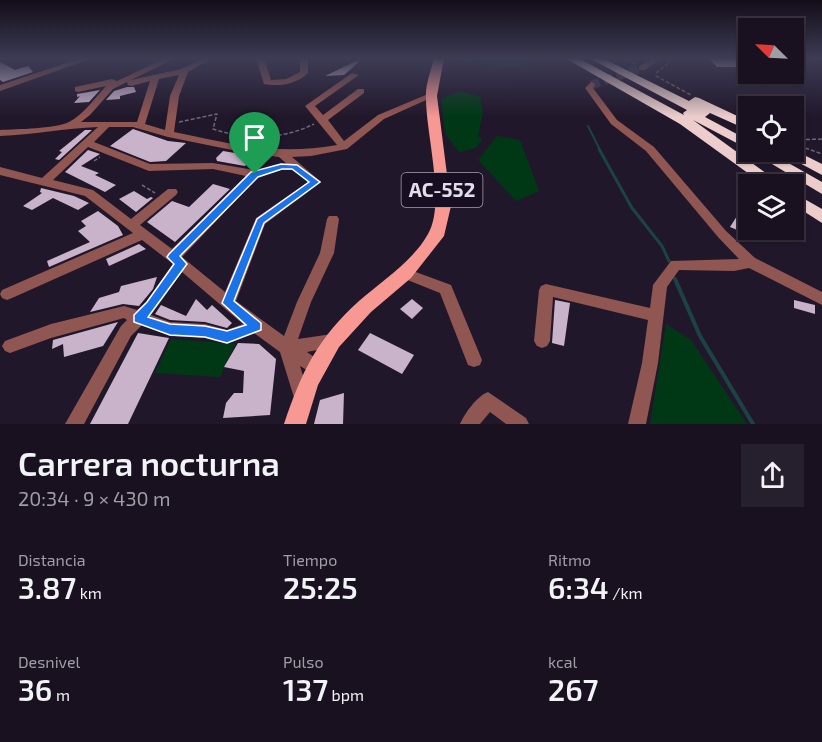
<!DOCTYPE html>
<html lang="es">
<head>
<meta charset="utf-8">
<style>
	body { margin:0; font-family:"Exo 2",sans-serif; background:#261f2d; color:#f1f3f6; height:100vh; display:flex; flex-direction:column; font-size:22px; white-space:nowrap }
	* { box-sizing:border-box; margin:0 }
	p { font-size:20px; color:#9f9da5 }
	.icon { flex:none; width:33px; height:33px; fill:none; stroke:currentColor; stroke-width:2; stroke-linecap:round; stroke-linejoin:round }
	.map { position:relative; height:424px; overflow:hidden }
	.side { display:flex; flex-direction:column; background:#191120; flex:1 }
	.side>* { flex:none }
	.needle { width:39px; rotate:294deg }
	.controls { position:absolute; left:738px; top:18px; display:grid; gap:12px }
	.controls a { display:grid; place-items:center; width:66px; height:66px; border-radius:0px; background:#191120; box-shadow:0 2px 4px #0004,0 0 0 2px #37313e; font-size:30px }
	.pin { position:absolute; display:grid; place-items:center; width:51px; height:51px; color:#fff; margin:-62px -26px; border-radius:50% 50% 50% 0; rotate:-45deg; box-shadow:0 0 6px #0007 }
	.pin .icon { rotate:45deg }
	.round { display:grid; place-items:center; flex:none; width:63px; height:63px; border-radius:0px; background:#261f2d }
	.headline { display:flex; align-items:center; justify-content:space-between; height:102px; padding:0 18px }
	h1 { font-size:33px; font-weight:600; line-height:45px }
	.stats { display:grid; grid-template-columns:repeat(3,1fr); gap:9px; height:102px; padding:6px 18px }
	.stats div { display:grid; align-content:center }
	.stats b { font-size:30px; font-weight:600 }
	.stats small { font-size:16px; font-weight:400 }
	.stats p { font-size:16px }
	.map>svg:first-child { display:block }
</style>
</head>
<body>
<div class="map">
<svg width="822" height="424" viewBox="0 0 822 424">
	<rect width="100%" height="100%" fill="#21172b"/>
	<g fill="#003816">
		<path d="M452,58H526L531,65C506,68 477,66 452,58Z"/>
		<path d="M460,91L480,97L483,112L478,135L482,140L476,148L459,152L445,134L441,99Z"/>
		<path d="M497,136L520,140L539,191L516,201L478,160Z"/>
		<path d="M666,324L691,340L747,424H650Z"/>
		<path d="M171,339L235,344L220,377L155,373Z"/>
	</g>
	<g fill="none" stroke-linecap="round" stroke-linejoin="round">
		<path stroke="#1b4344" stroke-width="2" d="M588,126L600,150"/>
		<path stroke="#1b4344" stroke-width="3" d="M599,149L632,208L662,246L669,261"/>
		<path stroke="#1b4344" stroke-width="4" d="M675,279L700,336L753,424"/>
	</g>
	<g fill="#c9b3cb">
		<path d="M708,58H748V67H717Z"/>
		<path d="M358,60L359,62L344,75L325,76Z"/>
		<path d="M0,62L15,70L28,66L33,72L3,82L0,80Z"/>
		<path d="M127,87H134L136,92L120,96V99L106,100L114,91Z"/>
		<path d="M100,90L89,102L74,103L80,96L77,97V94Z"/>
		<path d="M133,129L168,141L186,143L166,161L150,162L110,146Z"/>
		<path d="M85,130H92L59,160L55,159L62,152L59,151Z"/>
		<path d="M88,150L100,154L81,166L99,173L95,175L116,185L105,192L65,172Z"/>
		<path d="M223,151L247,155L254,156L245,166L217,161L216,158Z"/>
		<path d="M213,184L230,189L175,242L147,222L172,201L189,207Z"/>
		<path d="M41,188L74,196L89,203L78,210L53,198L32,210L23,206L42,193L40,192Z"/>
		<path d="M134,191L147,199L151,197L153,198L136,212L119,199Z"/>
		<path d="M98,211L118,226L123,235L49,267L47,261L90,242L78,231L86,226L81,221Z"/>
		<path d="M737,216L748,221L742,232L730,227Z"/>
		<path d="M139,244L146,249L109,266L106,259Z"/>
		<path d="M157,277L153,289L139,306L123,304L90,312L99,298L119,292L121,286Z"/>
		<path d="M196,299L207,310L212,305L232,323L227,328L205,322L170,320L155,314L161,305L186,316Z"/>
		<path d="M412,299L423,308L412,319L400,309Z"/>
		<path d="M555,300L570,303L564,346L552,343Z"/>
		<path d="M794,300L815,305V314L794,308Z"/>
		<path d="M118,322L103,346L64,357L63,344L52,349L53,340Z"/>
		<path d="M138,333L169,338L128,424H90Z"/>
		<path d="M370,333L414,355L402,374L358,350Z"/>
		<path d="M238,343L259,344L276,359L270,415L223,418L226,403L234,393H243L244,371L224,367Z"/>
		<path d="M344,393L343,424H314L320,400Z"/>
	</g>
	<g fill="none" stroke-linecap="round" stroke-linejoin="round">
		<path stroke="#3e3548" stroke-width="9" stroke-dasharray="9 4.5" stroke-linecap="butt" d="M591,85L642,68"/>
		<g stroke="#6f6778" stroke-width="1.5" stroke-dasharray="4 2" stroke-linecap="butt">
			<path d="M627,58L635,65"/>
			<path d="M669,58L670,62L657,72L656,76L691,95"/>
			<path d="M179,122L217,114L213,129C247,140 281,140 314,124"/>
			<path d="M794,140L822,139"/>
			<path d="M794,144L822,154"/>
			<path d="M94,161L100,157"/>
			<path d="M142,185L155,193"/>
		</g>
		<g fill="#905652" fill-rule="evenodd">
			<path d="M82,58H93L0,91V85Z"/>
			<path d="M166,58H176L131,80L181,69L204,58H213L188,72L179,96L174,132C232,144 276,156 337,145L305,106L352,73L359,75L315,106L323,115L358,89H364V93L328,120L344,141L378,115L428,94H434L435,96L384,119L347,149L311,156L292,157L321,182L265,224L236,301L284,336L297,302L320,253L327,219L329,216H337L339,219L334,253L311,302L298,339L332,334L337,336L340,341L337,346L307,352L321,362L323,367L321,372L315,375L300,366L310,398L308,404L302,406L296,404L280,352L254,333L227,344L205,338L170,336L142,325L131,336L84,424H65L121,326L127,320L124,318L51,338L10,353L5,351L2,346L5,341L51,324L124,306L137,310L146,302L173,264L142,240L12,298L7,300L2,298L0,294L2,290L133,233L85,196L0,175V167L42,178L98,127C65,128 33,135 0,136V130C17,129 55,129 69,122C84,114 95,98 106,86L78,92L75,91V87L112,79L117,81ZM179,75L170,96L165,130L145,124L159,79ZM150,81L137,122H81L90,115L113,89L127,82L128,85L131,86ZM109,127H133L168,137L247,153L279,157L287,164L254,170L213,163L150,164L94,142ZM88,147L149,171L213,169L246,176L172,249L140,225L176,195L178,192L176,189H168L131,219L93,190L53,180ZM281,170H295L308,182L256,218L225,292L182,257L258,177ZM182,272L243,324L227,330L205,324L170,322L151,315Z"/>
			<path d="M256,58H264L271,80L286,79L300,72V58H308V73C297,84 279,87 264,84Z"/>
			<path d="M653,58H662L645,70H639V66Z"/>
			<path d="M591,82L594,83L595,85L593,88L617,120L654,147L726,231L755,258L822,292V305L749,268L734,271L679,270L667,287L658,363L646,424H628L642,363L648,320L553,297L550,341L547,346L542,348L537,346L534,341L539,290L541,286L546,284L650,308L653,285L671,261L739,259L718,237L646,151L611,124L585,88Z"/>
			<path d="M405,268L451,285L482,360L480,365L474,367L468,365L440,293L400,277L398,273L400,269Z"/>
			<path d="M488,392L526,418L529,424H506L490,412L480,424H460C465,413 477,396 488,392Z"/>
		</g>
		<path fill="#f89892" fill-rule="evenodd" d="M434,58H444L437,96L451,206L444,236L411,278L371,312L339,347L318,385L306,424H284C302,371 317,339 359,301C382,281 413,261 428,234C446,203 426,135 426,98C425,85 431,71 434,58Z"/>
		<g fill="#eccdcb" fill-rule="evenodd">
			<path d="M565,58H578L684,115L683,113L687,110L589,58H602L689,101L695,97L699,98L748,121V130L710,113L705,117L748,140V149L693,120L781,184H763L680,124Z"/>
			<path d="M794,150L822,164V175L779,152Z"/>
			<path d="M752,152H769L822,182V194Z"/>
			<path d="M794,193L822,209V223L794,205Z"/>
		</g>
	</g>
	<linearGradient id="sky" x2="0" y2="1"><stop stop-color="#120d18"/><stop offset="0.5" stop-color="#3d3c55"/><stop offset="1" stop-color="#3d3c55" stop-opacity="0"/></linearGradient>
	<rect width="822" height="117" fill="url(#sky)"/>
	<path fill="#1a73e8" stroke="#fff" stroke-width="1.5" fill-rule="evenodd" d="M281,164L297,165L320,182L264,223L234,301L261,323V330L227,343L205,337L170,335L134,322V315L147,302L174,264L167,257L169,254L251,172ZM282,169H292L309,182L257,219L222,303L246,325L227,331L205,326L170,324L148,317L187,264L180,256L258,177Z"/>
	<g text-anchor="middle" stroke-width="6" stroke-linejoin="round" paint-order="stroke">
		<rect fill="#170e21" stroke="#a69fae" stroke-width="1.5" x="401.5" y="173" width="81" height="34" rx="4.5"/>
		<g font-size="20" font-weight="bold" fill="#e3ddeb">
			<text x="442" y="197">AC-552</text>
		</g>
	</g>
</svg>
<div class="controls">
<a><svg class="needle" viewBox="-14 -14 28 28"><path d="M0-13l5 13h-10z" fill="#e53935"/><path d="M0 13l5-13h-10z" fill="#9f9da5"/></svg></a>
<a><svg class="icon" aria-label="locate" viewBox="0 0 24 24"><circle cx="12" cy="12" r="6"/><path d="M12 2v4M12 18v4M2 12h4M18 12h4"/></svg></a>
<a><svg class="icon" aria-label="layers" viewBox="0 0 24 24"><path d="M12 4l9 5-9 5-9-5zM3 14l9 5 9-5"/></svg></a>
</div>
<div class="pin" style="left:255px;top:174px;background:#1e9e55"><svg class="icon" aria-label="arrive" viewBox="0 0 24 24"><path d="M6 21V4h12l-3 4 3 4H6"/></svg></div>
</div>
<section class="side">
<div class="headline"><div><h1>Carrera nocturna</h1><p>20:34 · 9 × 430 m</p></div><a class="round"><svg class="icon" aria-label="share" viewBox="0 0 24 24"><path d="M12 15V3M7 8l5-5 5 5M5 13v7h14v-7"/></svg></a></div>
<div class="stats">
<div><p>Distancia</p><b>3.87<small> km</small></b></div>
<div><p>Tiempo</p><b>25:25</b></div>
<div><p>Ritmo</p><b>6:34<small> /km</small></b></div>
</div>
<div class="stats">
<div><p>Desnivel</p><b>36<small> m</small></b></div>
<div><p>Pulso</p><b>137<small> bpm</small></b></div>
<div><p>kcal</p><b>267</b></div>
</div>
</section>
</body>
</html>
